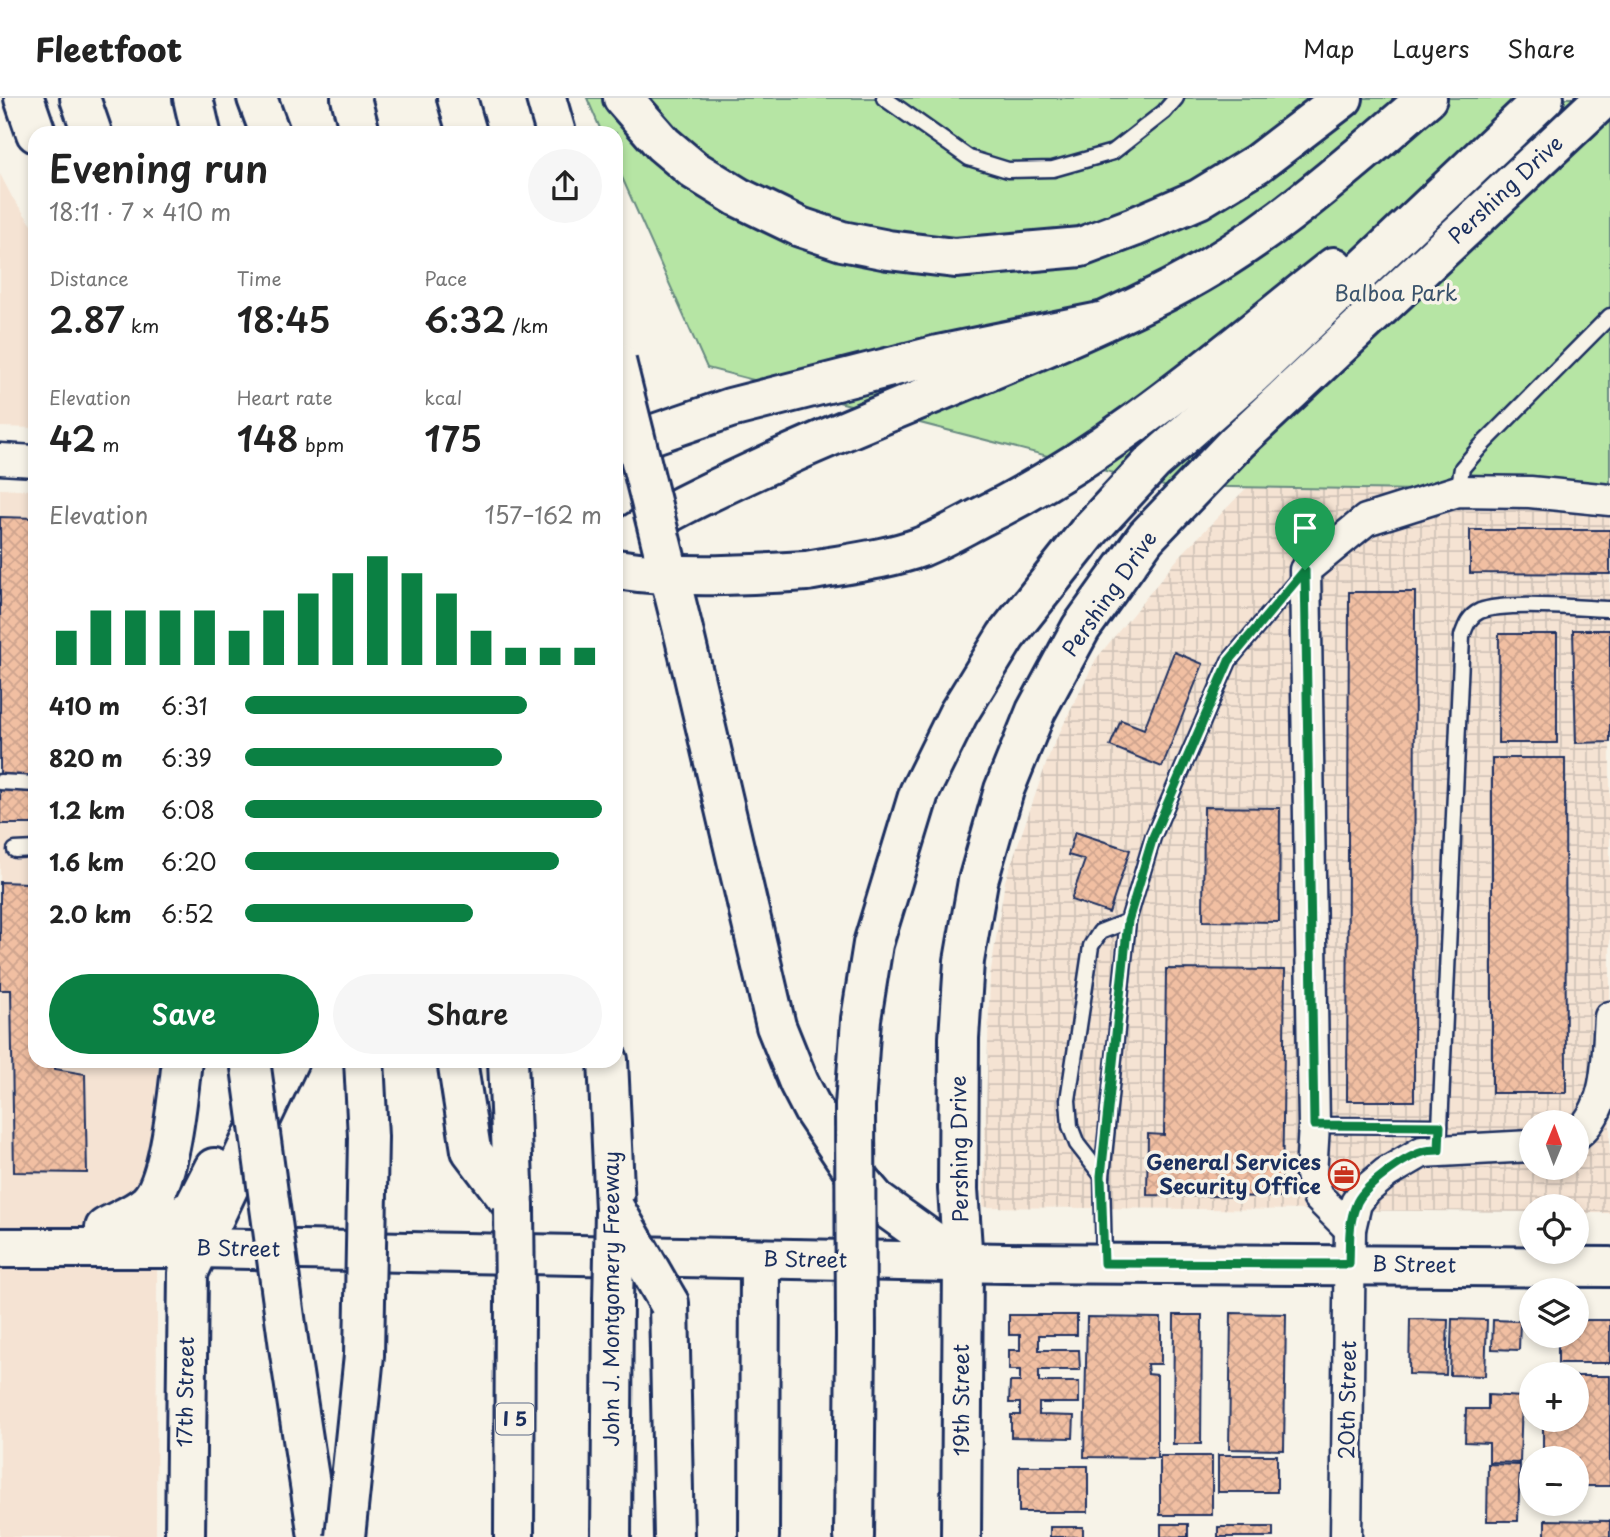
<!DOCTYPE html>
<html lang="en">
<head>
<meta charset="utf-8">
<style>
	body { margin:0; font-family:"Playpen Sans",sans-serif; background:#f6f6f6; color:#222; height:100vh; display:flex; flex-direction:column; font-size:26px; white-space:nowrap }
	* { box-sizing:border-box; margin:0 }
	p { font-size:23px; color:#767676 }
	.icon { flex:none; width:38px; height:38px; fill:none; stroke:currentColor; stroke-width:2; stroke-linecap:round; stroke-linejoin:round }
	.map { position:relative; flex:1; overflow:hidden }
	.sheet { position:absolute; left:28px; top:28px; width:595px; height:942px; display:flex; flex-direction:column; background:#fff; border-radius:21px; box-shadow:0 4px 10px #0003 }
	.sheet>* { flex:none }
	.needle { width:46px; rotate:1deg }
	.fabs { position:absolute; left:1519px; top:1012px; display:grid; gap:14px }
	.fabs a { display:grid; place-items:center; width:70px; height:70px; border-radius:50%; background:#fff; box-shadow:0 4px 10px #0003; font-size:35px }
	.pin { position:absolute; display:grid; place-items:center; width:60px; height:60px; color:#fff; margin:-72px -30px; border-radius:50% 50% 50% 0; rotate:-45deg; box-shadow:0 0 7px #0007 }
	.pin .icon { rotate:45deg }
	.round { display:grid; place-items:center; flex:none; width:74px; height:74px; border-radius:37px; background:#f6f6f6 }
	.headline { display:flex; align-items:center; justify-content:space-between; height:119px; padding:0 21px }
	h1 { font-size:38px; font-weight:600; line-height:52px }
	.stats { display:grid; grid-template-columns:repeat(3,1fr); gap:10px; height:119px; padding:7px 21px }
	.stats div { display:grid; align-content:center }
	.stats b { font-size:35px; font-weight:600 }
	.stats small { font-size:19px; font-weight:400 }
	.stats p { font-size:19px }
	.chart { height:196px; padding:14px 21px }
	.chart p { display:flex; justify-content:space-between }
	.chart svg { width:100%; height:126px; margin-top:7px; stroke:#0b8043; stroke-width:6 }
	.primary-button { display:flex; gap:14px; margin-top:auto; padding:14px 21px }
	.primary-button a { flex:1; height:80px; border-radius:42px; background:#0b8043; color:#fff; font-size:28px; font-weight:600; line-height:80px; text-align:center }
	.primary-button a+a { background:#f6f6f6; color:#222 }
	ul { padding:0 21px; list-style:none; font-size:23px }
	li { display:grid; grid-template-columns:112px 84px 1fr; align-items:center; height:52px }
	li i { height:18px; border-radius:9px; background:#0b8043 }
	header { display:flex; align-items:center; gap:42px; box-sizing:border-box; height:98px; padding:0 35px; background:#fff; border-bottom:2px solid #e0e0e0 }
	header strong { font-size:33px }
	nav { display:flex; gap:38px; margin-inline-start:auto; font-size:24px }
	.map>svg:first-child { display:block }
</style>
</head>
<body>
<header>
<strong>Fleetfoot</strong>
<nav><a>Map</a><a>Layers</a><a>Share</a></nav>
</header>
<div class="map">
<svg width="1610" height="1439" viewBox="0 0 1610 1439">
	<defs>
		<pattern id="industrial-grid" width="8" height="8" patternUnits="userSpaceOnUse" patternTransform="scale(1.75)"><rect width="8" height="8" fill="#f5e3d3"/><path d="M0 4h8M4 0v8" fill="none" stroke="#d1c3b8"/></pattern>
		<pattern id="building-cross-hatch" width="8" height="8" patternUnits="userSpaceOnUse" patternTransform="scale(1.75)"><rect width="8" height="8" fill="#f1bfa2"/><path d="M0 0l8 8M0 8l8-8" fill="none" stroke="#cea48e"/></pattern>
	</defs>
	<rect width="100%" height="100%" fill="#f7f3e8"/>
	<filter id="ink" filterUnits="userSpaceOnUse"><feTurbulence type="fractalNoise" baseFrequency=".0143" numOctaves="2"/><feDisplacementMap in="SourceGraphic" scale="14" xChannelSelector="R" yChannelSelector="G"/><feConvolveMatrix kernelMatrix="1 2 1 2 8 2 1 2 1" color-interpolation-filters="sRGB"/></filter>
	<g filter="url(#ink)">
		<g fill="#f5e3d3">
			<path d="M0,76L12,99L35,131V330L0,329Z"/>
			<path d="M0,391L35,392V962L158,963L156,1439H0Z"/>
		</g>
		<path fill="url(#industrial-grid)" fill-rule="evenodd" d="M1610,164V1115H1577V1108H1531V1114L983,1109L990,878L1005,783L1051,652L1096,561L1180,458L1296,339ZM1531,1024H1577V1069H1531Z"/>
		<path fill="#b6e5a4" stroke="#688a81" stroke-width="2" d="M587,0H1610V395L1164,388L707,270L616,66V35H602Z"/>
		<g fill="url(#building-cross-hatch)" stroke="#1b2f5e" stroke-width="2">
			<path d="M0,419L35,420V726H0Z"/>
			<path d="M1470,432H1610V476L1470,475Z"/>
			<path d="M1349,494H1415L1414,1003H1347Z"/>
			<path d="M1573,532H1610V644L1576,645Z"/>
			<path d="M1499,536H1557V645H1498Z"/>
			<path d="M1174,554L1203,566L1162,669L1110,648L1121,622L1144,631Z"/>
			<path d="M1492,660H1565L1566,995H1492Z"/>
			<path d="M1204,709L1280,710L1279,824L1203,823Z"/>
			<path d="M1075,734L1130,752L1109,815L1071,802L1085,762L1068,757Z"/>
			<path d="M0,784L28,785L35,866V962H55V971L85,976L87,1075L14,1074L11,892H0Z"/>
			<path d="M1166,871L1285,872L1282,1099L1147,1097L1148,1036L1164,1037Z"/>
			<path d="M1344,1061L1360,1077L1344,1093L1328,1078Z"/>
			<path d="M1231,1215L1286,1216L1284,1352L1229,1351Z"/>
			<path d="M1009,1217H1077V1237H1039V1252H1079L1080,1272H1039V1284H1079V1305H1039V1317L1074,1318L1073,1340L1011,1339V1317H1020V1305H1009L1010,1284H1020V1272H1009V1252H1020V1237H1009Z"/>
			<path d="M1174,1217H1202L1201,1346H1173Z"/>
			<path d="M1087,1219L1161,1220V1266H1147L1148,1276L1157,1277V1360L1084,1359Z"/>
			<path d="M1410,1221L1448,1222L1446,1277L1409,1276Z"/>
			<path d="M1452,1221L1487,1222L1485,1278L1450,1277Z"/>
			<path d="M1493,1222L1520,1223L1519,1252L1492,1251Z"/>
			<path d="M1577,1222H1610V1265H1558V1237H1577Z"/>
			<path d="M1577,1278H1610V1388H1577V1360H1543V1321H1577Z"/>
			<path d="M1488,1297L1522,1299L1520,1365L1489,1364V1345L1465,1344L1466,1311H1488Z"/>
			<rect x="1218" y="1357" width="59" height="37"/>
			<rect x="1160" y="1358" width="52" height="59"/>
			<path d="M1488,1366L1520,1367L1518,1423H1487Z"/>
			<rect x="1019" y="1368" width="69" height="46"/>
			<path d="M1545,1422L1610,1423V1439H1545Z"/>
			<rect x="1161" y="1426" width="27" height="13"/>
			<rect x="1050" y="1429" width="33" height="10"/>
			<rect x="1218" y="1429" width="55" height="10"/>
		</g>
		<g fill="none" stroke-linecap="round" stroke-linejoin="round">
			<g stroke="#1b2f5e" stroke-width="19">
				<g id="lane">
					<path d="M884,0L969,60L1008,72L1053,71L1113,54L1164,14L1176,0"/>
					<path d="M1458,393L1462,370L1481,348L1610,218"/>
					<path d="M0,684L35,686"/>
					<path d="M15,752L35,751"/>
					<path d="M1314,1027L1440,1028"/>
					<path d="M1439,1052L1462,538C1466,527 1469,518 1480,513C1505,503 1580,510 1610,511"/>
					<path d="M1102,1078L1077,1046L1070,1028L1068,1002L1091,848L1100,834L1128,823"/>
					<path d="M1104,1164L1102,1078L1128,823L1153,739L1229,563L1302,476"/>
				</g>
			</g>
			<g stroke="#1b2f5e" stroke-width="35">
				<g id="street">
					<path d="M0,361L35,363"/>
					<path d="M1577,1036C1610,1009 1607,959 1610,919"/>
					<path d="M1350,1131L1318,1099L1311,1077L1314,1027L1305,472L1366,422L1458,393L1530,394L1610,402"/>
					<path d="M1346,1439L1350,1131L1356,1105L1366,1092L1386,1075L1422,1054L1531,1048"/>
				</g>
			</g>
			<g stroke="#1b2f5e" stroke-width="44">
				<g id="secondary">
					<path d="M616,448C663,413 731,384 784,359C908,303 1037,258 1159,197C1261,147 1341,73 1427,0"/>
					<path d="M105,1130C119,1122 137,1115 148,1105C171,1083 178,995 182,962"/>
					<path d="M122,1138L160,1128L193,1111L214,1070"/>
					<path d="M0,1150H198L1006,1165L1610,1169"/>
					<path d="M185,1439L188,1175L289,962"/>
					<path d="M961,1439L963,1165L958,1091L959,940L964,863L978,783L1004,692L1036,613L1081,530L1146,439L1237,344L1604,0"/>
				</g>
			</g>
			<g stroke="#1b2f5e" stroke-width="44">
				<g id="highway">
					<path d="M24,0L36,35"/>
					<path d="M80,0L92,35"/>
					<path d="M193,0L201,35"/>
					<path d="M257,0L270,35"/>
					<path d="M351,0L360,35"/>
					<path d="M457,0L467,35"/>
					<path d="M546,0L556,35"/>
					<path d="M623,0L663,46L694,72L738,99L800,129L842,143L888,152L955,160L1081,149L1134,129L1199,101L1258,65L1343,0"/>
					<path d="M616,349L730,310L938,257L1100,224"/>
					<path d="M807,473C844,466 885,462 921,449C941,441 960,430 979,420C1110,356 1220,259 1334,169"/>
					<path d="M683,532L776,928L799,985L813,1012L861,1084L878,1104L963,1165"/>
					<path d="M457,962L471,1052L514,1109"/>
					<path d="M508,962L514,1109"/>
					<path d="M608,962L615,1111"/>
					<path d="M855,1008L861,921L873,846L919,695L958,616L1006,538L1090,432L1153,364L1252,277L1544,0"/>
					<path d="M669,1205L674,1439"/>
					<path d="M289,1249L318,1439"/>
					<path d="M514,1439L515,1203"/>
					<path d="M611,1439L613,1205"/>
					<path d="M759,1439L760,1161"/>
					<path d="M854,1439L856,1239"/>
				</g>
			</g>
			<use href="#lane" stroke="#f7f3e8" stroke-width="14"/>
			<use href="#street" stroke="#f7f3e8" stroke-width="30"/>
			<use href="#secondary" stroke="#f7f3e8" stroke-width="38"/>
			<use href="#highway" stroke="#f7f3e8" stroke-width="38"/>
			<g stroke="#1b2f5e" stroke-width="44" stroke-linecap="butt">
				<g id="highway-bridge">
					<path d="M616,263L683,532"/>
					<path d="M616,471C680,481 743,477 807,473"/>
					<path d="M250,962L289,1249"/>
					<path d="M855,1008L856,1239"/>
					<path d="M514,1109L515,1203"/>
					<path d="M615,1111L669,1205"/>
					<path d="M613,1205L615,1113"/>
					<path d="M345,1439L364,1257L368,1039L364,962"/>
				</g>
			</g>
			<use href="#highway-bridge" stroke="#f7f3e8" stroke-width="38"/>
		</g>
	</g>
	<g fill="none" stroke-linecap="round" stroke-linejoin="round" filter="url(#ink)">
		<g stroke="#fff" stroke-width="14">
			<path id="route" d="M1305,472L1314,1027L1440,1028L1439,1052C1434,1052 1428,1052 1423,1054C1405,1059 1362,1089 1356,1107C1348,1126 1350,1146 1349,1166L1104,1165L1101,1078L1128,823L1153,739L1229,563Z"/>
		</g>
		<use href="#route" stroke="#0b8043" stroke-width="9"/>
	</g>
	<defs>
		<g id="office-ring" transform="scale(1.575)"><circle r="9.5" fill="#f7f3e8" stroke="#c8321e" stroke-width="1.5"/><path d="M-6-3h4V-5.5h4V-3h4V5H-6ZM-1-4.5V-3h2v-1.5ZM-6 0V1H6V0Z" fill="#c8321e"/></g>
	</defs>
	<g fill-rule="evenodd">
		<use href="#office-ring" x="1344" y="1077"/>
	</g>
	<g text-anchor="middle" stroke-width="7" stroke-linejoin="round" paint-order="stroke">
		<rect fill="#f7f3e8" stroke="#5d6a87" stroke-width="2" x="496" y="1305.5" width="38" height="31" rx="5"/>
		<g font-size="19" font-weight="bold" fill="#1b2f5e">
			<text x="515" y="1328">I 5</text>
		</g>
		<g font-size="21" fill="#1b2f5e" stroke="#f7f3e8">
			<text transform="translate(1506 92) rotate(-43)" y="7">Pershing Drive</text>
			<text transform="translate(1110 496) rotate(-55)" y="7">Pershing Drive</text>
			<text transform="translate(960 1051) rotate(-91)" y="7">Pershing Drive</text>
			<text transform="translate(238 1151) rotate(1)" y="7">B Street</text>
			<text transform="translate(805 1162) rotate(1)" y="7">B Street</text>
			<text transform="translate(1414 1167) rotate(1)" y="7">B Street</text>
			<text transform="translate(612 1201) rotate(-90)" y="7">John J. Montgomery Freeway</text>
			<text transform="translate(186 1294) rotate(-89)" y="7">17th Street</text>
			<text transform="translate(962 1302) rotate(-90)" y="7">19th Street</text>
			<text transform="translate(1348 1302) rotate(-89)" y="7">20th Street</text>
		</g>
		<g font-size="21" fill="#3a536c" stroke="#f7f3e8">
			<text x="1396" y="203">Balboa Park</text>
		</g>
		<g font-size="21" font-weight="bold" fill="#1b2f5e" stroke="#f7f3e8" text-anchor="end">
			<text x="1321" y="1072">General Services<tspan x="1321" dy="24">Security Office</tspan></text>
		</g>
	</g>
</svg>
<div class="fabs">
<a><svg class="needle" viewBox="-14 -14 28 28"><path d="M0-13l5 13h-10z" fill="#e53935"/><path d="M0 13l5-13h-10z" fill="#767676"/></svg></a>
<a><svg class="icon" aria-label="locate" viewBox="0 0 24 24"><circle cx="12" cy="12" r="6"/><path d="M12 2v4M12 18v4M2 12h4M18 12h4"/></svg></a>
<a><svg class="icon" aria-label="layers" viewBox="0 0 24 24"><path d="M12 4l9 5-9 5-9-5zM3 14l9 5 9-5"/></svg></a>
<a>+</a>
<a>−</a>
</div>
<div class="pin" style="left:1305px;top:472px;background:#1e9e55"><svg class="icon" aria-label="arrive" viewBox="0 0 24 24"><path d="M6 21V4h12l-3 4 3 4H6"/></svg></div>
<section class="sheet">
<div class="headline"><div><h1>Evening run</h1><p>18:11 · 7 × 410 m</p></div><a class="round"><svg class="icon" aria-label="share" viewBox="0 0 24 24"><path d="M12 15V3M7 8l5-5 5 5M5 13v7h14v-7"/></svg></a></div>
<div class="stats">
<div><p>Distance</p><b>2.87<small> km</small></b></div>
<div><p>Time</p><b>18:45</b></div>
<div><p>Pace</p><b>6:32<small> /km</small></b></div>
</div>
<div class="stats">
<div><p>Elevation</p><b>42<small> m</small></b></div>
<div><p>Heart rate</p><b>148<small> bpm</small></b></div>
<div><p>kcal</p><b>175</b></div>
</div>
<div class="chart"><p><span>Elevation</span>157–162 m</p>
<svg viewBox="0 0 160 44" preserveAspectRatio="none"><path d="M5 44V32M15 44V25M25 44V25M35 44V25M45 44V25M55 44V32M65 44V25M75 44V19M85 44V12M95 44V6M105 44V12M115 44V19M125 44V32M135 44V38M145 44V38M155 44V38"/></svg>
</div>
<ul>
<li><b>410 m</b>6:31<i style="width:79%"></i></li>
<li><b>820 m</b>6:39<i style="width:72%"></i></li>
<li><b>1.2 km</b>6:08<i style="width:100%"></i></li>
<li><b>1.6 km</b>6:20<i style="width:88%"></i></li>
<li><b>2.0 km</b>6:52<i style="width:64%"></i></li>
</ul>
<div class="primary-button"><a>Save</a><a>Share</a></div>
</section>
</div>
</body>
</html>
